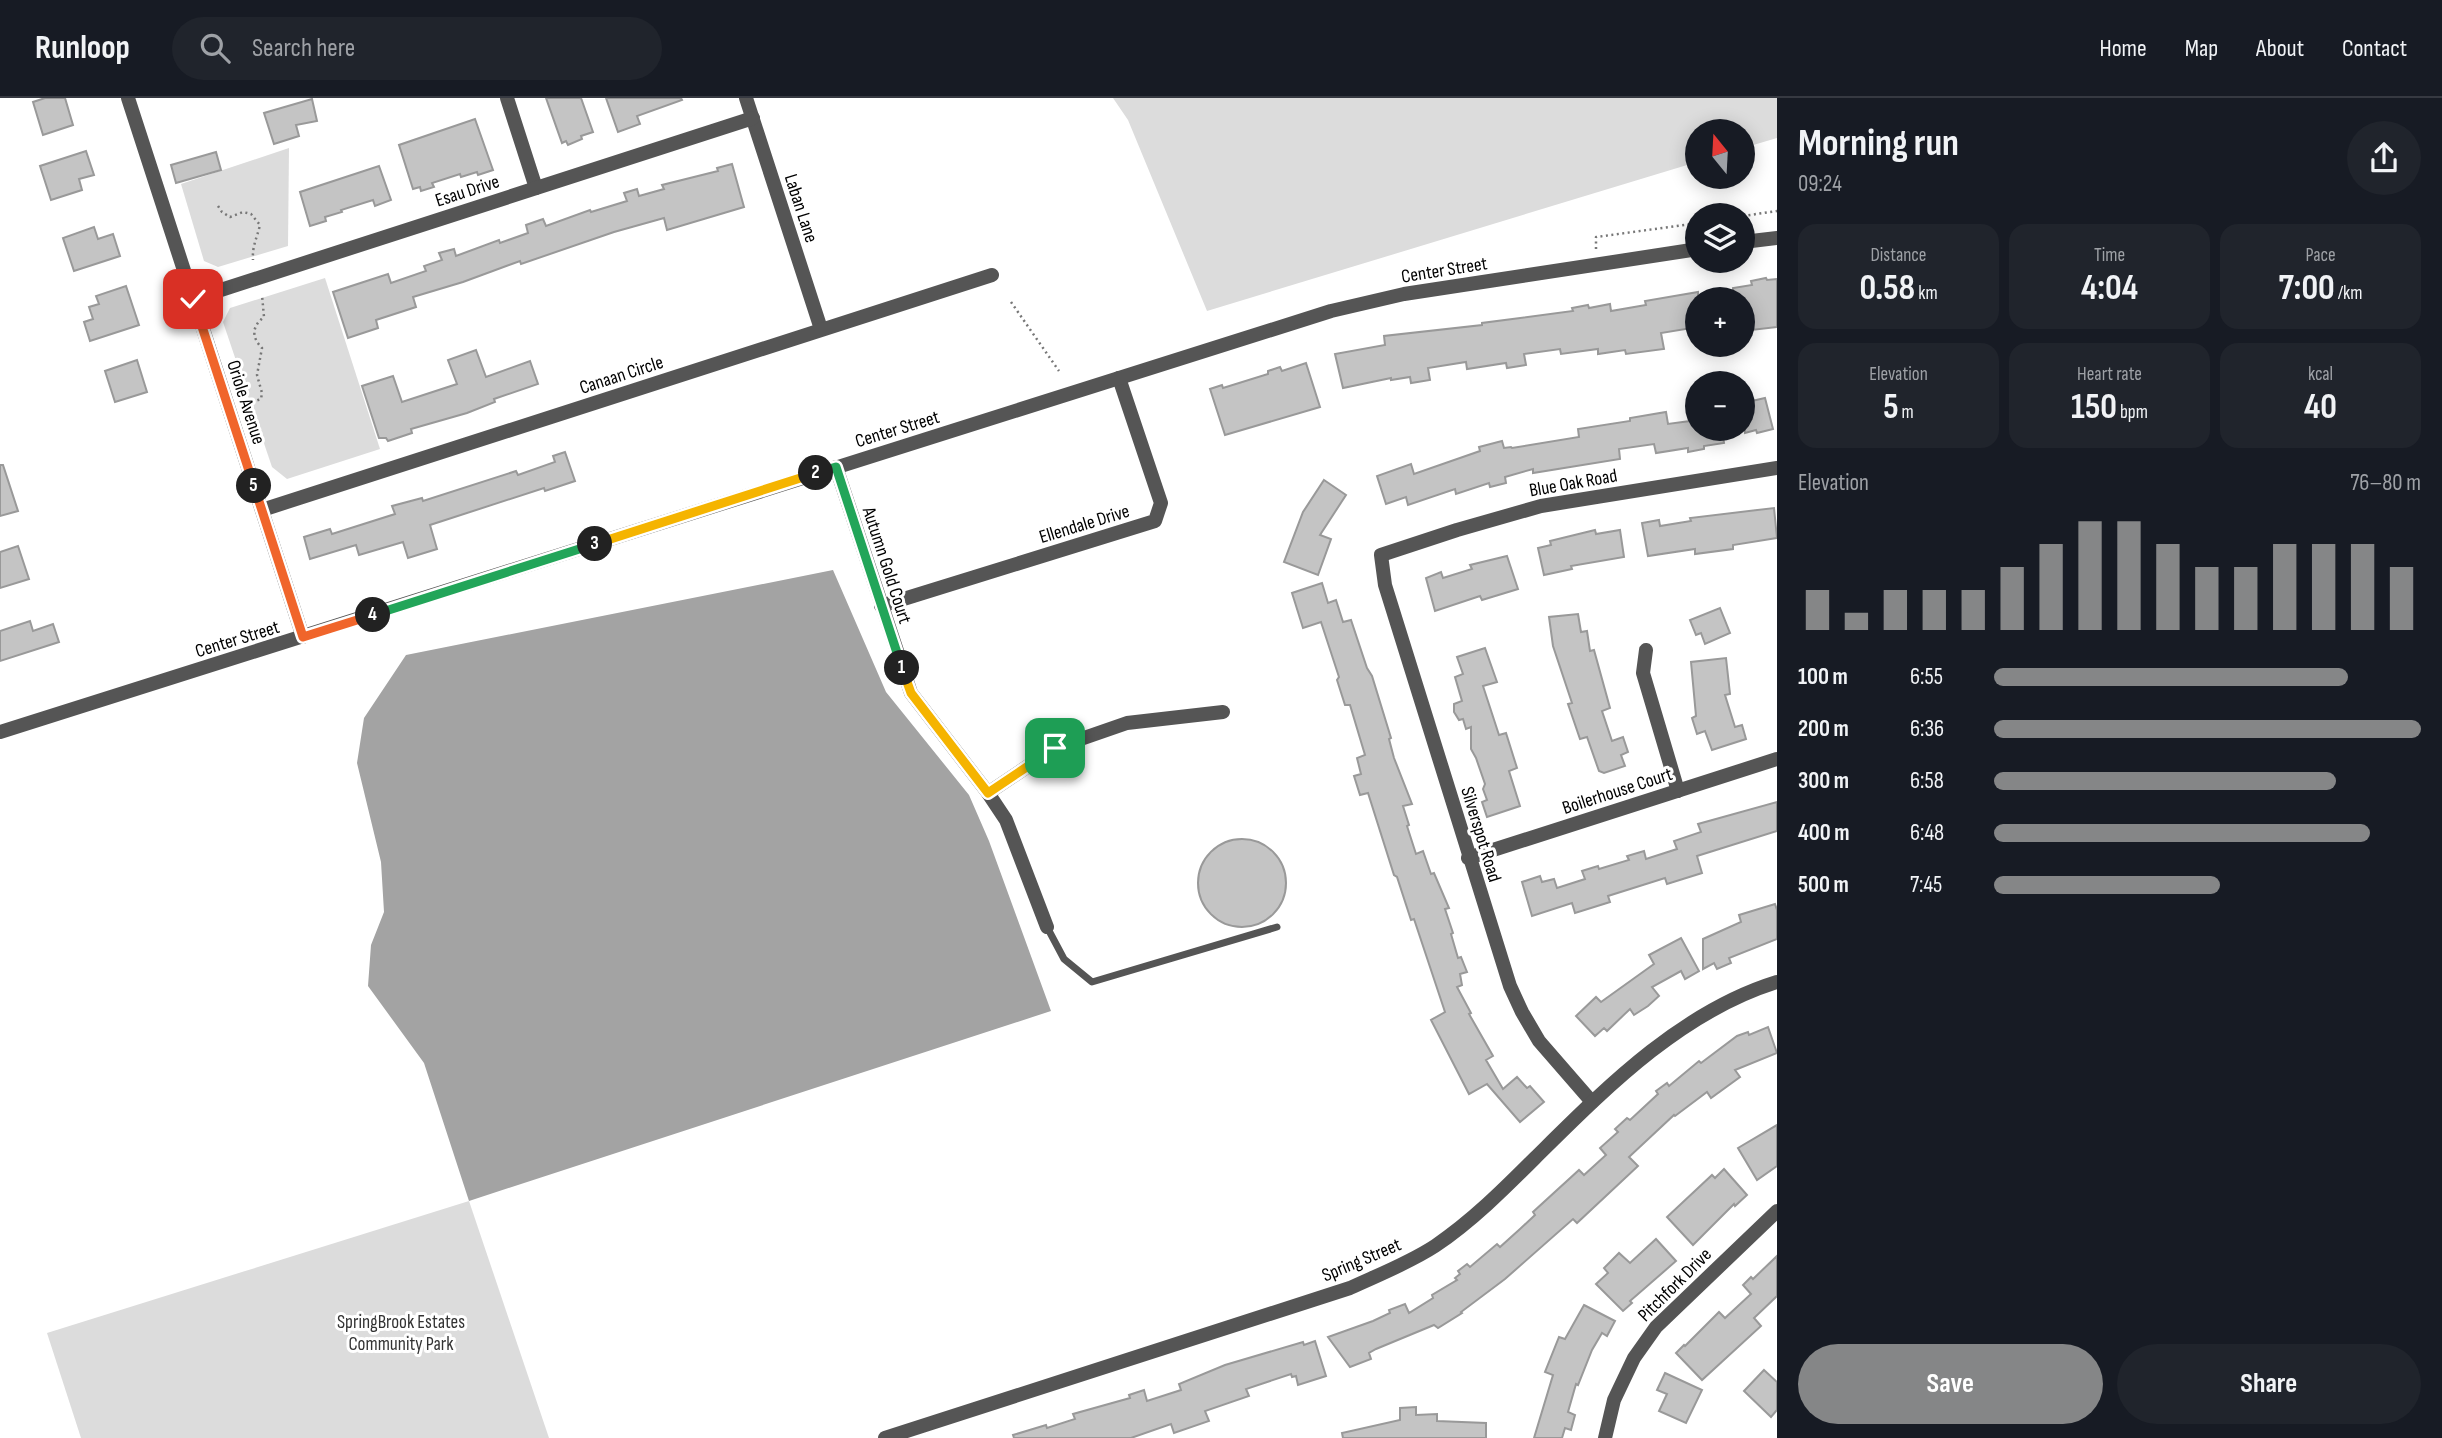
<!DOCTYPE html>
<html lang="en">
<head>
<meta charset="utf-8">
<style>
	body { margin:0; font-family:"Sofia Sans Condensed",sans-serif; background:#20242c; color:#f1f3f6; height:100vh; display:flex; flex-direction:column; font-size:26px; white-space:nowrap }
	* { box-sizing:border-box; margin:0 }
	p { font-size:23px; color:#9ea1a6 }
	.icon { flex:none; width:38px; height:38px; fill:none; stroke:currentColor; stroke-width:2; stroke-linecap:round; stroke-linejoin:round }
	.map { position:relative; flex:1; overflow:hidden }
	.details { display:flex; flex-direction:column; background:#171b24; width:665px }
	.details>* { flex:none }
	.needle { width:46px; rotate:342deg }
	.buttons { position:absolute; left:1685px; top:21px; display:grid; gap:14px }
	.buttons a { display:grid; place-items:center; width:70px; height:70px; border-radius:50%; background:#171b24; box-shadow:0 4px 18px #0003; font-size:35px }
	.pin { position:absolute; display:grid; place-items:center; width:60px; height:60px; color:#fff; margin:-30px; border-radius:14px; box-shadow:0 4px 10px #0006 }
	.km { position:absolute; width:35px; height:35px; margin:-18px; border-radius:50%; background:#222; color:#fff; font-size:19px; line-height:35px; text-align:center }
	.round { display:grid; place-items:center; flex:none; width:74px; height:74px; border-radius:37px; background:#20242c }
	.overview { display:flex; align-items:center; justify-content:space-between; height:119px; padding:0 21px }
	h1 { font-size:38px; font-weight:700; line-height:52px }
	.figures { display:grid; grid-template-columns:repeat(3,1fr); gap:10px; height:119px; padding:7px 21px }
	.figures div { display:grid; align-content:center; border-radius:18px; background:#20242c; text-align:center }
	.figures b { font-size:35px; font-weight:700 }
	.figures small { font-size:19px; font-weight:400 }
	.figures p { font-size:19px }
	.chart { height:196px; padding:14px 21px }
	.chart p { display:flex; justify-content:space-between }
	.chart svg { width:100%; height:126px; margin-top:7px; stroke:#858687; stroke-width:6 }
	.cta { display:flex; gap:14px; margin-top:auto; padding:14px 21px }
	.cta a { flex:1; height:80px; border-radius:42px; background:#858687; color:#fff; font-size:28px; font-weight:700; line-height:80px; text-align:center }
	.cta a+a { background:#20242c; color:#f1f3f6 }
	ul { padding:0 21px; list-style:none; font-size:23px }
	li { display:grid; grid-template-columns:112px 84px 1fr; align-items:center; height:52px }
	li i { height:18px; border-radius:9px; background:#858687 }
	header { display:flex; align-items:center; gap:42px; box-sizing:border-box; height:98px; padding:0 35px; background:#171b24; border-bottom:2px solid #363941 }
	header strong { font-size:33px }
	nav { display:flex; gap:38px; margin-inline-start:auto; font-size:24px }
	.search { width:490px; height:63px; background:#20242c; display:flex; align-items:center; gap:18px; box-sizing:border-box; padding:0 24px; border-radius:38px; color:#9ea1a6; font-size:26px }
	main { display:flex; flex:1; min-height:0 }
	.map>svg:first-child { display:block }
</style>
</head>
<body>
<header>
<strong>Runloop</strong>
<div class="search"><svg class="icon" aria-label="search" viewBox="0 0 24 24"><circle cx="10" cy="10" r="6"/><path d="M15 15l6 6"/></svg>Search here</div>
<nav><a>Home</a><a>Map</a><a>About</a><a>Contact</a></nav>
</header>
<main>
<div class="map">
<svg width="1777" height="1340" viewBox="0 0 1777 1340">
	<rect width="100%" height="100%" fill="#fff"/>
	<g fill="#dcdcdc">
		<path d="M1113,0H1777V40L1743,50V33H1698L1697,64L1207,213L1128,22Z"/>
		<path d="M289,50L288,148L218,169L204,163L181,86Z"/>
		<path d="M325,180L380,351L287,381L272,369L223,224L230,210Z"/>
		<path d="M469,1103L549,1340H81L47,1235Z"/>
	</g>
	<path fill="#a3a3a3" d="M833,472L886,594L969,697L989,743L1051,913L469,1103L424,965L368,888L371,847L384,814L381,764L357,665L364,620L406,557Z"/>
	<g fill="#c4c4c4" stroke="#999" stroke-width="2">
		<path d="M45,0H65L73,27L43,37L33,4Z"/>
		<path d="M546,0H581L593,34L581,38L582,41L568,47L566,43L562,45Z"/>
		<path d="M606,0H681L682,2L637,18L640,26L618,34Z"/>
		<path d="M312,1L317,23L296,27L299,38L274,46L264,15Z"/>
		<path d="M475,21L493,72L478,77L477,74L461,79L460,76L432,85L434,89L421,93L420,89L413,91L399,47Z"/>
		<path d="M86,53L94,77L79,81L82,92L51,102L40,68Z"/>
		<path d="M216,54L221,72L176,85L171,67Z"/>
		<path d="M732,66L744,109L667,132L664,120L614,134L521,166L520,163L463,184L413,199L416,209L376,222L378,230L348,240L333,194L388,176L391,185L426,173L424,168L442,162L439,155L454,151L456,158L499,142L500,145L528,135L526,127L543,121L546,128L590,112L591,114L627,103L624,95L637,91L639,98L664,91L662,87L718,73L717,70Z"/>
		<path d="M379,68L391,102L375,108L373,102L341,112L342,114L325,119L326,123L310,128L300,94Z"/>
		<path d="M94,129L98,141L113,136L120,158L74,173L63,140Z"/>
		<path d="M1766,180L1767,182L1777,181V229L1743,233V201H1734L1733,190L1752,187L1751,183Z"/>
		<path d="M126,188L139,227L90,243L84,224L93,221L89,209L99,206L96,198Z"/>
		<path d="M1698,194V229L1661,235L1664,251L1626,256L1625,252L1598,256V251L1561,256L1560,251L1524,256L1526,267L1507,270L1506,265L1467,271L1466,264L1428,270L1430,282L1411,285L1410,279L1391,282V280L1343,290L1335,256L1385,247L1384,238L1482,227V225L1573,213L1572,210L1588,207L1589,210L1610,206L1611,213L1640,208L1646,207L1645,203Z"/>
		<path d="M476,252L486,279L530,263L538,286L494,301L495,304L467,315L411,331L412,335L388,343L386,340H379L362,288L393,278L402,304L457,286L448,262Z"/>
		<path d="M137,262L147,294L115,304L105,273Z"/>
		<path d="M1306,265L1320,309L1225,337L1210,291L1222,287L1223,290L1268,276V273L1280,269L1282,273Z"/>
		<path d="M1765,300L1773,331L1757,335L1756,332L1745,335L1743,305Z"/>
		<path d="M1666,314L1668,326L1698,322V331H1722L1724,345L1704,348V351L1688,354V350L1656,355L1654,346L1619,351L1620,361L1533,375V371L1505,379L1506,385L1490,389L1489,385L1456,396L1455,391L1408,407L1406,399L1386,406L1377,378L1411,366L1414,376L1480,353L1479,349L1502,343L1504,350L1511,349L1512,350L1579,339L1578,331L1630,323V320Z"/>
		<path d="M565,354L575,383L545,393L544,390L430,427L437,451L408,460L403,444L359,457L356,447L310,461L304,439L330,431L332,436L395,416L392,408L422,400L423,403L516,373L518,377L555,364L553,358Z"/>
		<path d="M0,367H3L18,413L0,418Z"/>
		<path d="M1324,382L1346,397L1320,437L1331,441L1318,477L1284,464L1303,414Z"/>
		<path d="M1774,410L1777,440L1733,447V451L1695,456V451L1648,458L1642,425L1659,422L1660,428L1691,423L1690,420Z"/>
		<path d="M1595,432L1596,436L1620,432L1624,459L1571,468L1572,471L1544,477L1538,450L1551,447L1550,443Z"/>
		<path d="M18,448L29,481L0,490V454Z"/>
		<path d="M1507,458L1518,491L1482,502L1480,498L1435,513L1426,480L1441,474L1443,480L1472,471L1470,467Z"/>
		<path d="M1322,485L1328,505L1336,502L1343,524L1351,522L1367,570L1372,578L1391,640L1389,641L1394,660L1412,706L1403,708L1409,727L1407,728L1416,756L1423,753L1431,776L1434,775L1449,810L1445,811L1453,835L1451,836L1458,860L1461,859L1467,874L1460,876L1462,887L1457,889L1471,915L1469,916L1493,958L1486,962L1503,991L1517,979L1527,990L1530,988L1544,1004L1520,1024L1487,986L1469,996L1431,922L1445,914L1414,821L1411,822L1397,779L1394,777L1368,695L1360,697L1354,678L1361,676L1357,660L1365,657L1350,607H1345L1337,582L1339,579L1321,524L1303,530L1292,495Z"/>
		<path d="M1720,510L1730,535L1705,546L1701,535L1696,537L1690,522Z"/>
		<path d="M1578,516L1581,534L1587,533L1590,553L1594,552L1610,610L1602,613L1612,643L1623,639L1628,654L1621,657L1625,668L1604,675L1599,673L1587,639L1580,641L1568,606L1572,605L1553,548L1549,519Z"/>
		<path d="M30,523L33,533L53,526L59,544L0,563V533Z"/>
		<path d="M1485,550L1497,584L1483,588L1499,637L1506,635L1517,670L1509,673L1520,708L1487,719L1482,704L1487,702L1483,691L1485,686L1476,660L1471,651V629L1466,631L1463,621L1459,622L1454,614V606L1462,603L1455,579L1463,576L1457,559Z"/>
		<path d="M1726,560L1730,596L1725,597L1735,629L1742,627L1746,641L1712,652L1705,633L1697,636L1692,620L1696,618L1691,564Z"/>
		<path d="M1777,704V733L1697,758L1702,775L1667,786L1665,780L1608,798L1610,804L1575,815L1572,805L1532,818L1522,784L1540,778L1542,784L1554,781L1557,790L1585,781L1582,773L1598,768L1599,771L1629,762L1627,758L1644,753L1646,761L1677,751L1674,743L1701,734L1698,726Z"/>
		<circle cx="1242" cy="785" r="44"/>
		<path d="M1775,806L1777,812V841L1729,860L1731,865L1717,871L1714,865L1703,871V841L1741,824L1739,817Z"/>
		<path d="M1681,840L1699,873L1685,881L1681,873L1652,889L1659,898L1648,908L1634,917L1630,911L1607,933L1604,930L1595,938L1576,918L1596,899L1601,904L1654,866L1649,857Z"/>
		<path d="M1768,929L1777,955L1735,972L1740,979L1711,1000L1707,994L1675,1018L1674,1017L1629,1059L1638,1068L1577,1125L1573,1121L1505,1181L1461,1214L1462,1215L1438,1230L1434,1227L1376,1251L1369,1255L1371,1261L1350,1269L1328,1239L1373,1223L1390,1215L1389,1212L1405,1206L1409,1215L1433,1200L1432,1197L1457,1182L1455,1180L1460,1176L1458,1173L1467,1166L1470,1169L1497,1146L1500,1149L1520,1131L1535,1117L1533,1114L1579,1072L1584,1077L1606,1057L1600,1050L1618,1034L1615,1031L1627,1020L1630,1022L1658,996L1656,993L1667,985L1669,988L1699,963L1701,965L1737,938L1748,934L1749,937Z"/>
		<path d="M1777,1027V1068L1757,1082L1738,1050Z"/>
		<path d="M1724,1071L1747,1097L1735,1108L1734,1106L1693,1147L1667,1119L1712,1077L1715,1080Z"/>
		<path d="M1656,1141L1676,1163L1630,1203L1632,1205L1623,1213L1596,1186L1608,1175L1604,1170L1619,1155L1630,1165Z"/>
		<path d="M1777,1158V1198L1754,1220L1761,1228L1702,1282L1676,1255L1684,1247L1685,1248L1719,1214L1725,1220L1751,1196L1743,1187L1751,1179L1753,1181Z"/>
		<path d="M1584,1207L1615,1223L1607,1238L1602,1235L1592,1252L1578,1287L1576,1286L1568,1314L1575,1317L1571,1332L1565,1330L1562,1340H1534L1553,1277L1545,1274L1559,1239L1565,1241Z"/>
		<path d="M1315,1243L1326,1278L1298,1287L1296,1278L1292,1279L1291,1276L1246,1291L1249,1298L1205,1313L1209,1323L1174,1335L1171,1326L1131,1340H1014L1013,1337L1046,1327L1047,1330L1075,1321L1073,1316L1130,1300L1129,1297L1144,1292L1147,1303L1181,1292L1179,1286L1225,1267L1303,1244L1304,1247Z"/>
		<path d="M1764,1272L1777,1284V1312L1771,1319L1744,1293Z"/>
		<path d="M1665,1275L1702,1292L1686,1325L1659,1313L1667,1296L1657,1292Z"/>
		<path d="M1416,1309V1317L1437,1316V1323L1486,1325V1340H1343L1342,1335L1400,1322V1310Z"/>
	</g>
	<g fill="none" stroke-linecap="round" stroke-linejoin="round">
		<g stroke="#777" stroke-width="2.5" stroke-dasharray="2 3.5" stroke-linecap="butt">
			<path d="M218,108L222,114L230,119L243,114L251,116L260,127C257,140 252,148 253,162"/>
			<path d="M1743,118L1777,113"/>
			<path d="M1596,151V139L1698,125"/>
			<path d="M1011,204L1059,273"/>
			<path d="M247,306L261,301L262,295L257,277L262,250C251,239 252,228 264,219L262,197"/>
		</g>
		<path stroke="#555" stroke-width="7" d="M1047,829L1064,861L1092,884L1277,829"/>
		<g stroke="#555" stroke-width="14">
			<path d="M128,0L303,539"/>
			<path d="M507,0L536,90"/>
			<path d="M746,0L821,231"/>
			<path d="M193,201L753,20"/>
			<path d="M836,369L911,595L988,695L1006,722L1047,829"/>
			<path d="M262,412L992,177"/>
			<path d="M881,508L1155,423L1161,405L1119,280"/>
			<path d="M1646,552L1643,575L1678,693"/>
			<path d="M988,695L1055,650L1127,625L1223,614"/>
			<path d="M1468,760L1777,661"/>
			<path d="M1592,1004L1539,943L1522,914L1510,888L1385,487L1381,457L1457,432L1541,408L1777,370"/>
			<path d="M885,1340L1350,1190C1378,1177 1409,1165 1435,1148C1472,1123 1504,1091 1535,1060C1605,991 1680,914 1777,884"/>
			<path d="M1605,1340L1614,1302L1634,1260L1656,1229L1777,1113"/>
		</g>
		<g stroke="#555" stroke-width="14">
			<path d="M1743,144L1777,140"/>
			<path d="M0,634L1331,213L1404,196L1698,151"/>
		</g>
	</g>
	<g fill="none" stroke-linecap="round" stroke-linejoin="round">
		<g stroke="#fff" stroke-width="14">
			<path id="split-1" d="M902,570L911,595L988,695L1055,650"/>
		</g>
		<g stroke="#fff" stroke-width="14">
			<path id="split-2" d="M816,375L836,369L902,570"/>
		</g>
		<g stroke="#fff" stroke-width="14">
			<path id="split-3" d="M595,446L816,375"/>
		</g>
		<g stroke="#fff" stroke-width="14">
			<path id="split-4" d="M373,517L595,446"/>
		</g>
		<g stroke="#fff" stroke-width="14">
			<path id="split-5" d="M254,388L303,539L373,517"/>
		</g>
		<g stroke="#fff" stroke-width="14">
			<path id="split-6" d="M193,201L254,388"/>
		</g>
		<use href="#split-1" stroke="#f5b400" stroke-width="9"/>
		<use href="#split-2" stroke="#22a559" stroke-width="9"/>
		<use href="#split-3" stroke="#f5b400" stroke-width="9"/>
		<use href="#split-4" stroke="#22a559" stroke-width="9"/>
		<use href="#split-5" stroke="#f0652b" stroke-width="9"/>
		<use href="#split-6" stroke="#f0652b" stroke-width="9"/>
	</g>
	<g text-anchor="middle" stroke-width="6" stroke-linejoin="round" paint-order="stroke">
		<g font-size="19" fill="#000" stroke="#fff">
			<text transform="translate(467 92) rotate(-18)" y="7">Esau Drive</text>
			<text transform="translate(802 110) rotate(72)" y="7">Laban Lane</text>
			<text transform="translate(1444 171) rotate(-9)" y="7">Center Street</text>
			<text transform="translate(621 276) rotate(-18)" y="7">Canaan Circle</text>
			<text transform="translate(247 304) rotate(72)" y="7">Oriole Avenue</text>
			<text transform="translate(897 330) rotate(-17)" y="7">Center Street</text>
			<text transform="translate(1573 384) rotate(-10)" y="7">Blue Oak Road</text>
			<text transform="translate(1084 425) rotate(-17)" y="7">Ellendale Drive</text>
			<text transform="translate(888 467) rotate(72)" y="7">Autumn Gold Court</text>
			<text transform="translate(237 540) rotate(-17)" y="7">Center Street</text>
			<text transform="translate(1617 692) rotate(-18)" y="7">Boilerhouse Court</text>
			<text transform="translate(1482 736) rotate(73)" y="7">Silverspot Road</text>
			<text transform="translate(1361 1161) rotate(-23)" y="7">Spring Street</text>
			<text transform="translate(1674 1186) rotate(-45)" y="7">Pitchfork Drive</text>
		</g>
		<g font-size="19" fill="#333" stroke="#fff">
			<text x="401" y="1230">SpringBrook Estates<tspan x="401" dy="22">Community Park</tspan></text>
		</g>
	</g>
</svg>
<div class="buttons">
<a><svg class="needle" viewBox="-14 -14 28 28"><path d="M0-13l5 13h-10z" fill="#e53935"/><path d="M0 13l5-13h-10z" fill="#9ea1a6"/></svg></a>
<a><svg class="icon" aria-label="layers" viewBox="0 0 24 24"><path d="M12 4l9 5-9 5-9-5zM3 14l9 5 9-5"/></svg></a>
<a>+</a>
<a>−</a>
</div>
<div class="pin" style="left:1055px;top:650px;background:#1e9e55"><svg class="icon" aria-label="arrive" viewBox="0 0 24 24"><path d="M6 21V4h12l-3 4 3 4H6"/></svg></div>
<div class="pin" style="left:193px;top:201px;background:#d93025"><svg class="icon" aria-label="check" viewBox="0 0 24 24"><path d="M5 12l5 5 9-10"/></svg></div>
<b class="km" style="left:902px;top:570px">1</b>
<b class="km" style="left:816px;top:375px">2</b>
<b class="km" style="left:595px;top:446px">3</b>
<b class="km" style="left:373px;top:517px">4</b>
<b class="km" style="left:254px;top:388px">5</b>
</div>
<section class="details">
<div class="overview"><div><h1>Morning run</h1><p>09:24</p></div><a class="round"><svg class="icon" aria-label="share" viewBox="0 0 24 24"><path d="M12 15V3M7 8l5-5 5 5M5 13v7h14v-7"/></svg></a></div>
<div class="figures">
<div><p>Distance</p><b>0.58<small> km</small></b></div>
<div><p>Time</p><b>4:04</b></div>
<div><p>Pace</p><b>7:00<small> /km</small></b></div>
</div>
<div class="figures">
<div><p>Elevation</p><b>5<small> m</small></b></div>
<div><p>Heart rate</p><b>150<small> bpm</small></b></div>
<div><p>kcal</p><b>40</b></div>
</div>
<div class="chart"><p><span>Elevation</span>76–80 m</p>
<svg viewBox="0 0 160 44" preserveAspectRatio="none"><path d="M5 44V30M15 44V38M25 44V30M35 44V30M45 44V30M55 44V22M65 44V14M75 44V6M85 44V6M95 44V14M105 44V22M115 44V22M125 44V14M135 44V14M145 44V14M155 44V22"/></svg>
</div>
<ul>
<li><b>100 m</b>6:55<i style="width:83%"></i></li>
<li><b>200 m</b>6:36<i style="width:100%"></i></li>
<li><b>300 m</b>6:58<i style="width:80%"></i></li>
<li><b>400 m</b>6:48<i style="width:88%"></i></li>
<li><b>500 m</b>7:45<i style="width:53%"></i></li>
</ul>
<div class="cta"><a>Save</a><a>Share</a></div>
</section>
</main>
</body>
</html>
